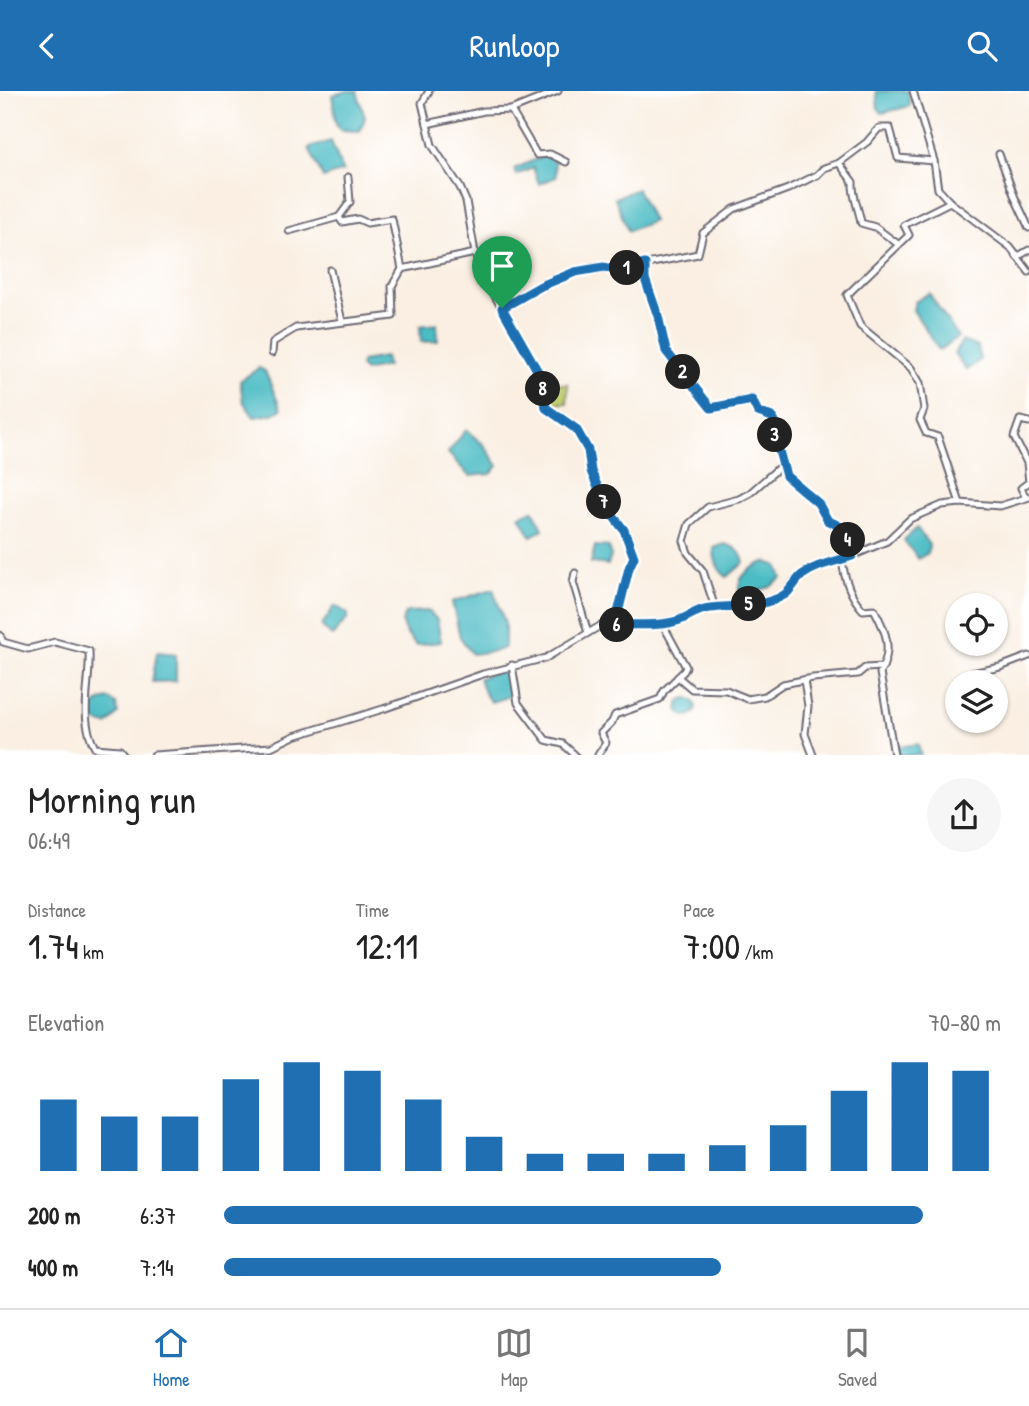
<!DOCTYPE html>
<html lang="en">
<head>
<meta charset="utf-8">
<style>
	body { margin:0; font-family:"Patrick Hand",sans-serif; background:#f6f6f6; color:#222; height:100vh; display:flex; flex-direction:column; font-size:26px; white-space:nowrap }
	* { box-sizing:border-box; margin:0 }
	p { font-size:23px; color:#767676 }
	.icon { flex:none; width:38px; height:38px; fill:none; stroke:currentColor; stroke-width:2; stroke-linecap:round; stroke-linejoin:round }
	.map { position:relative; height:664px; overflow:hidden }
	.panel { display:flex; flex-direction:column; background:#fff; flex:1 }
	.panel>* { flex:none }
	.controls { position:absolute; left:945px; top:502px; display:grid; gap:14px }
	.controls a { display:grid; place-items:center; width:63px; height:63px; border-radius:50%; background:#fff; box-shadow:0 2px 5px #0004; font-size:35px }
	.pin { position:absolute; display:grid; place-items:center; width:60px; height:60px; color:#fff; margin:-72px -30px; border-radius:50% 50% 50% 0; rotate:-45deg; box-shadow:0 0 7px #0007 }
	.pin .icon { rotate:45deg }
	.km { position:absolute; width:35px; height:35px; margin:-18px; border-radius:50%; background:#222; color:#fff; font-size:19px; line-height:35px; text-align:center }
	.round { display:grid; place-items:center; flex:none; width:74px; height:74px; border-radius:37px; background:#f6f6f6 }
	.head { display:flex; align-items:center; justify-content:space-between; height:119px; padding:0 28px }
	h1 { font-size:38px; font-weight:600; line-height:52px }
	.metrics { display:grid; grid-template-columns:repeat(3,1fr); gap:10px; height:119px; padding:7px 28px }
	.metrics div { display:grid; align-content:center }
	.metrics b { font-size:35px; font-weight:600 }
	.metrics small { font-size:19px; font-weight:400 }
	.metrics p { font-size:19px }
	.chart { height:196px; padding:14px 28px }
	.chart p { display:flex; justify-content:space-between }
	.chart svg { width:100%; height:126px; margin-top:7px; stroke:#1f6fb2; stroke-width:6 }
	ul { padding:0 28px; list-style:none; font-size:23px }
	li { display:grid; grid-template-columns:112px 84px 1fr; align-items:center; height:52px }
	li i { height:18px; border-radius:9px; background:#1f6fb2 }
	header { display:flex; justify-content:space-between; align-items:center; height:91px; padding:0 28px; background:#1f6fb2; color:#fff; font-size:32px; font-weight:600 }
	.tabs { display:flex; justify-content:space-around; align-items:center; height:98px; border-top:2px solid #e0e0e0; background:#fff; font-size:19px; color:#767676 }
	.tabs a { display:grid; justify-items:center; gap:4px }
	.tabs .selected { color:#1f6fb2 }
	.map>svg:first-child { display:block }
</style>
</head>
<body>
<header><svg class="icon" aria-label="back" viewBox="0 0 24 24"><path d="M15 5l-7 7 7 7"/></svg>Runloop<svg class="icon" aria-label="search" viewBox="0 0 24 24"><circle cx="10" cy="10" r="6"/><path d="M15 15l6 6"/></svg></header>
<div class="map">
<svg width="1029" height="664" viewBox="0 0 1029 664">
	<rect width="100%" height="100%" fill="#fff"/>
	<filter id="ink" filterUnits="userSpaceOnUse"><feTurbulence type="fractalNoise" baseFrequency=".0143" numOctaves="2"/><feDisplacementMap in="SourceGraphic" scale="14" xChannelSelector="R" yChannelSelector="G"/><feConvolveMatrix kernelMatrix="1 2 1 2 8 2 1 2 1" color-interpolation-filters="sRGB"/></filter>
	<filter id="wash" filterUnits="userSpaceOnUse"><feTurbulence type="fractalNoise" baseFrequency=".00686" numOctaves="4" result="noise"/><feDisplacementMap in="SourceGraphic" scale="28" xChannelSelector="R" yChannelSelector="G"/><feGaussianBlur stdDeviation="1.57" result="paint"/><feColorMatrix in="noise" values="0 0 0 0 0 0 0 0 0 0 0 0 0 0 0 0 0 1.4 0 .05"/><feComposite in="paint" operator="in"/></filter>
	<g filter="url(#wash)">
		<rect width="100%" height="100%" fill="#faefe2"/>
		<path fill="#bfcd6f" stroke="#707855" stroke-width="2" d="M549,293H568L567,312L549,313Z"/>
		<g fill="#4cbbc4" stroke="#376e80" stroke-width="2">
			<path d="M348,0H357L365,27L360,40L340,39L336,32L332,4Z"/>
			<path d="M876,0H908L910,15L882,22L878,17Z"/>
			<path d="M331,50L343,80L323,87L309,57Z"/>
			<path d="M546,64L554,70L556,86L539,93L533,77L516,84L514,78Z"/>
			<path d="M637,98L653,130L628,140L615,107Z"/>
			<path d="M929,202L958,246L939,259L913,219L915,211Z"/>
			<path d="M437,233L438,250L421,251L420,235Z"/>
			<path d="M962,250L978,256L980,269L966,279L954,263Z"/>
			<path d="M385,266L387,275L365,280L360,276L362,270Z"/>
			<path d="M259,277L265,280L281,318L273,323L254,326L243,310L240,290Z"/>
			<path d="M466,339L484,354L498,375L491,383L469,385L448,362Z"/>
			<path d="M533,419L543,438L531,445L520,425Z"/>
			<path d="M917,437L929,454L928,462L918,468L904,449Z"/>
			<path d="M724,453C736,456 741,460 744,472L727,486C717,479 714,468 714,457Z"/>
			<path d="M595,455L609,456L611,465L608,474L591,472Z"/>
			<path d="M765,471L777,474L782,487L770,496L740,504C734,487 751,476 765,471Z"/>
			<path d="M493,498L505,532V556L496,560L472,563L460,546L452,511Z"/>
			<path d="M336,515L348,523V527L332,545L323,537L322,534L334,516Z"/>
			<path d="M429,520L437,529L441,551L416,554C407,545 396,532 407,521Z"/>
			<path d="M157,561L176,563V590L152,591Z"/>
			<path d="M507,577L513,601L510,605L491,611L484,602L479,587Z"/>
			<circle cx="687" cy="616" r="9"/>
			<path d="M109,608L116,613L118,623L107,634L95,631L93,616L100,610Z"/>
			<path d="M918,653L921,664H899L896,656Z"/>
		</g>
	</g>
	<g filter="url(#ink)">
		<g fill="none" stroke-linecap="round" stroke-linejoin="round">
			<g stroke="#6e6a75" stroke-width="9">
				<g id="minor">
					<path d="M429,0L422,12L432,54L460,96L466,110L475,162L480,179L541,286L546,317L576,338L588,359L591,380L606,416L624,439L634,466L629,477L615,534"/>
					<path d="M913,0L934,70L938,98L950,111L1010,156L1029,181"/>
					<path d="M511,19L537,64L550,63L566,71"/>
					<path d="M427,33L484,20L511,19L558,0"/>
					<path d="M999,63L1015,107L1029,137"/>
					<path d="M839,72L853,91C852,106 859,117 861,132L875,136L898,153"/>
					<path d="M348,86L350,111L339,126L342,131L358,128L367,132L392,128L402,178"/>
					<path d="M950,111L904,134L909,144L847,204L860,235L911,277L920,292L924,318L920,329L926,342L938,346L960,412"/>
					<path d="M289,140L339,126"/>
					<path d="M1017,166L1029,159"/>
					<path d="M330,179L342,230"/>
					<path d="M502,217C535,199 578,168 616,179L698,163L703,142L734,118L788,98L817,84L824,77L839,72L867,51L879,37H890L898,67L934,70"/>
					<path d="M272,262L273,251L296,237L393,225L392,195L402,178L475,162"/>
					<path d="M1026,407L1021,397L1029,391L1027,372L1014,346L1020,329L1029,331"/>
					<path d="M852,465L887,450L910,428L942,414L960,412L1000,415L1029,406"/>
					<path d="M842,468C844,487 850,505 863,519L874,518C887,542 893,558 880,582L894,664"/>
					<path d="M575,482L573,491L588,542"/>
					<path d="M715,517L703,480L688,462L684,450L689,433L708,416L739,408L750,402L783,373"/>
					<path d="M0,544L3,551L28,558L55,551L89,560C91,593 78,626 95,657L120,659L124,664"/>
					<path d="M512,574L518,612L546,649L563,653L575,664"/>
					<path d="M968,583L1000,576L1029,565"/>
					<path d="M678,586L692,598L726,599L748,608L765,605L783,593L813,587L858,583L865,577L883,576"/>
					<path d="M804,589L808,615L805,643L813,664"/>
					<path d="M154,664L271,656L294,645L383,618L483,583L546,567L600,535L651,533L679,529L696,520L709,517L753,513L772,508L786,503L794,490L807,480L835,469L852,465C848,445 848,436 828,430L818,412L786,385L774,342L776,333L772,326L758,321L752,308L711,317L666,260L658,225L645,188V173"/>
					<path d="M598,664L606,652L601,642L612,631L615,624L660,608L664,600L684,580L686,576L662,532"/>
				</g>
			</g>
			<use href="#minor" stroke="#fff" stroke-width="5"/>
		</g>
	</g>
	<g fill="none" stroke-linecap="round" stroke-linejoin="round" filter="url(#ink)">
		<g stroke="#fff" stroke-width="14">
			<path id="route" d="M645,173V188L658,225L666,260L711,317L752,309L758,321L772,326L776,333L774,342L786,385L818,412L828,430C848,436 848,445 852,465C835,471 817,473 802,484C795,490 791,500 784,504C763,517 733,514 710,517C698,518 690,525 680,529C660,536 636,533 615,534L629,477L634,466L624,439L606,416L591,380L588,359L576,338L546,317L541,286L502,217L541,195L575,181L604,176L616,179Z"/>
		</g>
		<use href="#route" stroke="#1f6fb2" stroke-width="9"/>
	</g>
</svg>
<div class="controls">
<a><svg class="icon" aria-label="locate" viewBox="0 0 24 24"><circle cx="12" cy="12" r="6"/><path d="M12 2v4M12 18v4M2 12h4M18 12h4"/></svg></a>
<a><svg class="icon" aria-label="layers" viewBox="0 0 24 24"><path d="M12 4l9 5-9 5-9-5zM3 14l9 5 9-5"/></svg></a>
</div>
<div class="pin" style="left:502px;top:217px;background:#1e9e55"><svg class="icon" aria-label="arrive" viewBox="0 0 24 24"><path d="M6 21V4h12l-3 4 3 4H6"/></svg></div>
<b class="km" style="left:627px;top:177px">1</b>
<b class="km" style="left:683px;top:281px">2</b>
<b class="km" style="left:775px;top:344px">3</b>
<b class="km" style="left:848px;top:449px">4</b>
<b class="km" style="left:749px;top:513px">5</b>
<b class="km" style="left:617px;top:534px">6</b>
<b class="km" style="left:604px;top:411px">7</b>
<b class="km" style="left:543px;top:298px">8</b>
</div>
<section class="panel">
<div class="head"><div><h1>Morning run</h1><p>06:49</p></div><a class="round"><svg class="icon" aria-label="share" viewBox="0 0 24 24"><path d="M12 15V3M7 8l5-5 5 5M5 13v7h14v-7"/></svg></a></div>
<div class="metrics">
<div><p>Distance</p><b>1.74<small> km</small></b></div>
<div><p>Time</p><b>12:11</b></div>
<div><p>Pace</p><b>7:00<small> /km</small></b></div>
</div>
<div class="chart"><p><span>Elevation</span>70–80 m</p>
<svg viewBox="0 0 160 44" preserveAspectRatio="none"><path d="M5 44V19M15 44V25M25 44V25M35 44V12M45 44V6M55 44V9M65 44V19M75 44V32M85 44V38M95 44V38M105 44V38M115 44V35M125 44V28M135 44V16M145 44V6M155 44V9"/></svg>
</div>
<ul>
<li><b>200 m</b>6:37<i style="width:90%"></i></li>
<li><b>400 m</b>7:14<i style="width:64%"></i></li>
</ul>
</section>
<nav class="tabs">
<a class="selected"><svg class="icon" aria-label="home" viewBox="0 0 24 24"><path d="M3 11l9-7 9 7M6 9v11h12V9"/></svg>Home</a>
<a><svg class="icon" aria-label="map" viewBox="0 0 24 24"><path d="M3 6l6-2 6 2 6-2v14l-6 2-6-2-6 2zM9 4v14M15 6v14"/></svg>Map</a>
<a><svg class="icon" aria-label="saved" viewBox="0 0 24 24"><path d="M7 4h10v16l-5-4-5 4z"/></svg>Saved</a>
</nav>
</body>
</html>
